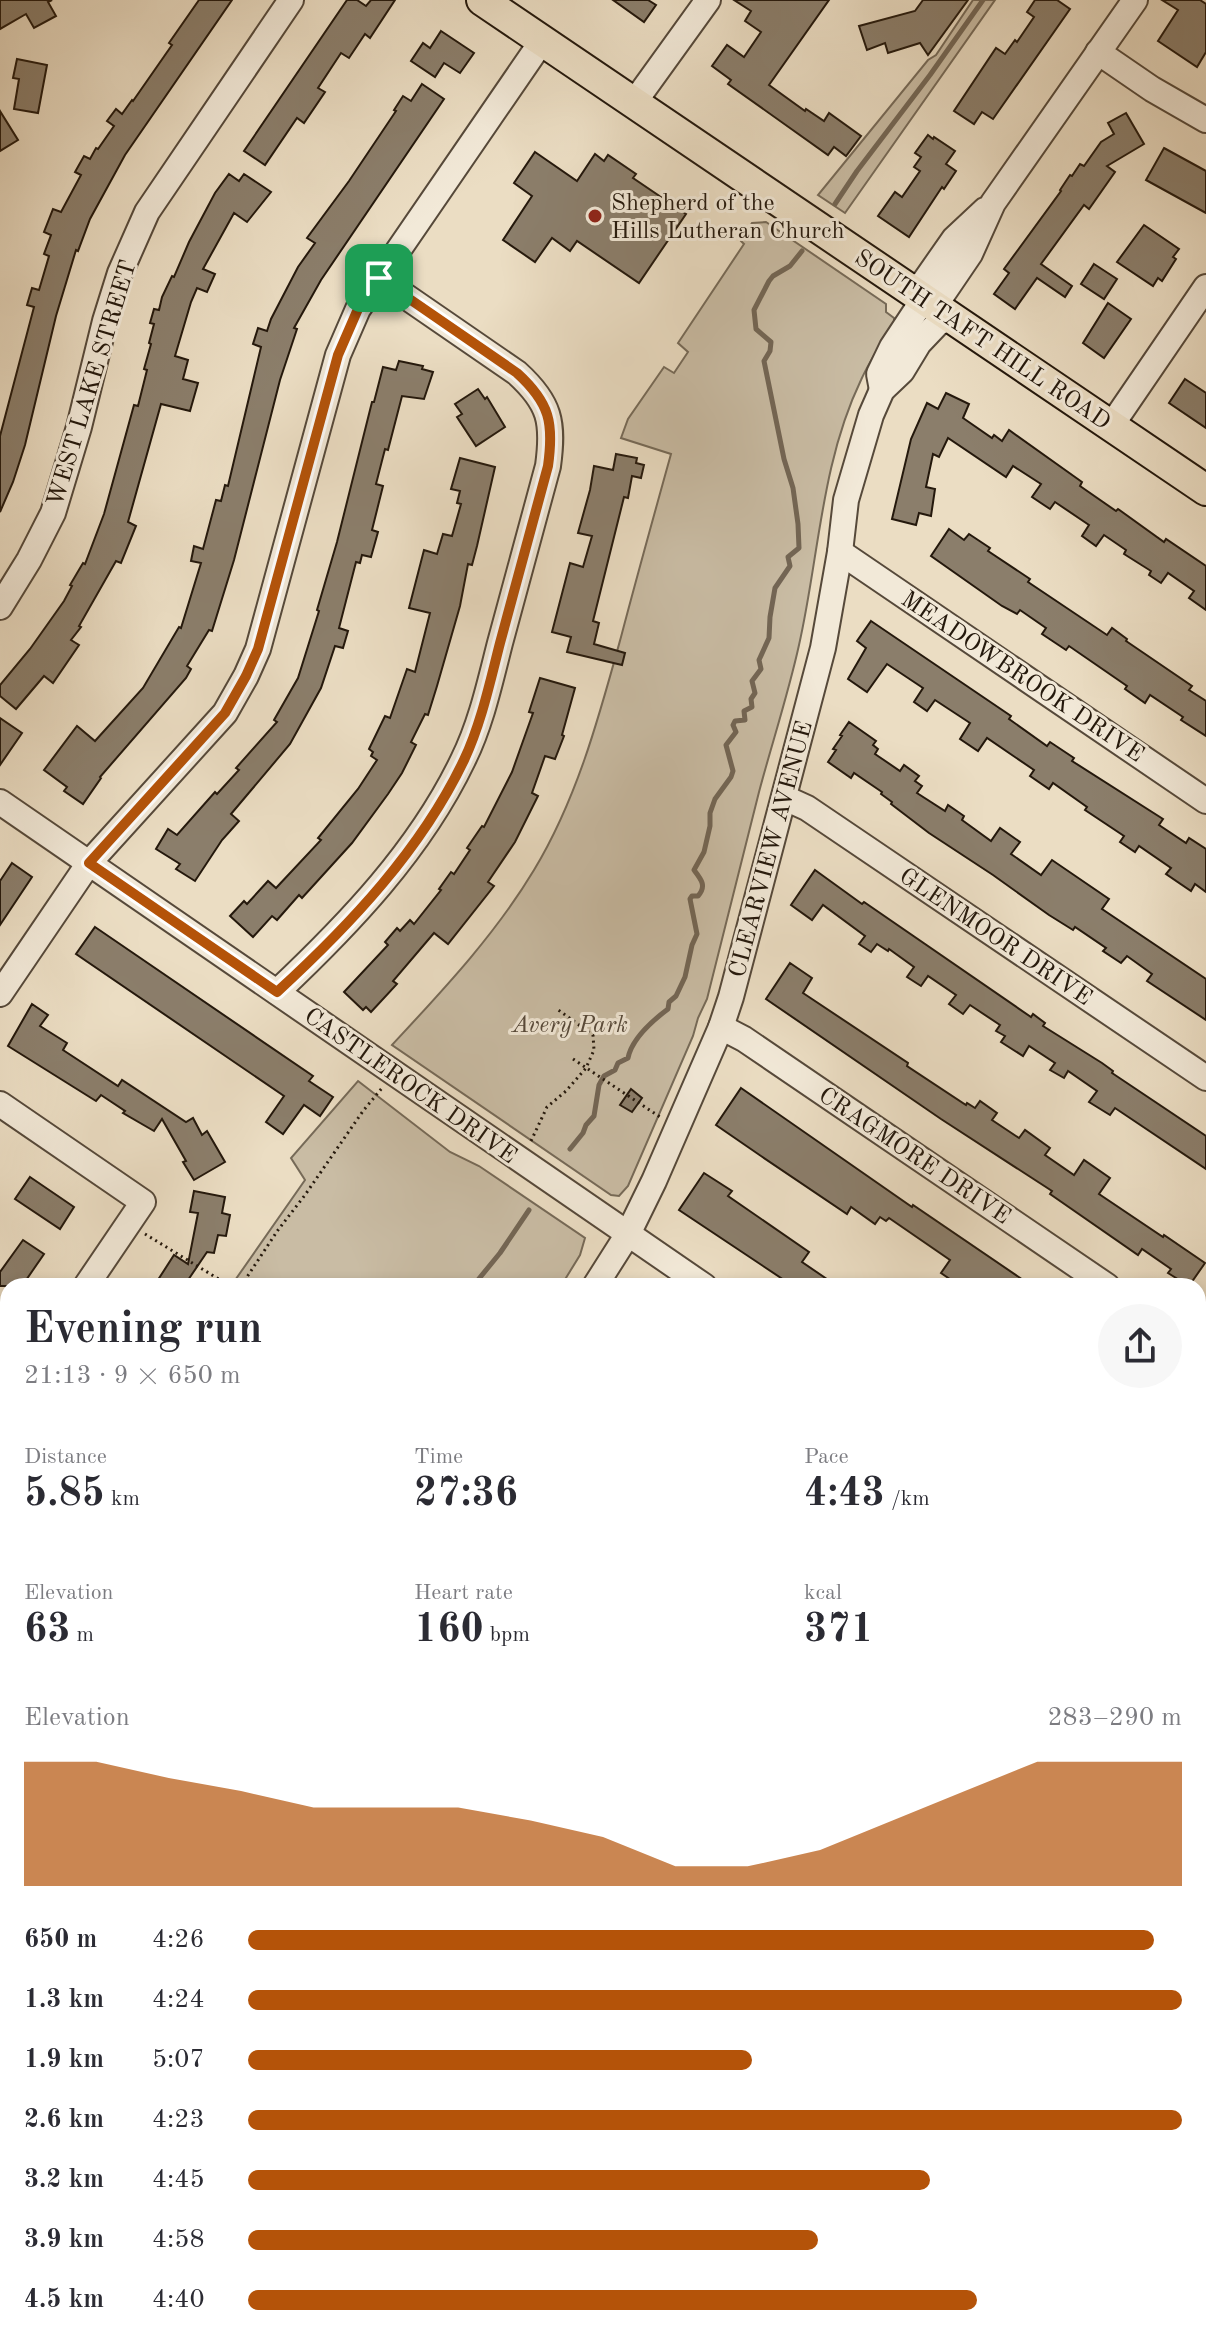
<!DOCTYPE html>
<html lang="en">
<head>
<meta charset="utf-8">
<style>
	body { margin:0; font-family:"Old Standard TT",serif; background:#f7f7f7; color:#2b2b33; height:100vh; display:flex; flex-direction:column; font-size:30px; white-space:nowrap }
	* { box-sizing:border-box; margin:0 }
	p { font-size:26px; color:#7c7c81 }
	.icon { flex:none; width:44px; height:44px; fill:none; stroke:currentColor; stroke-width:2; stroke-linecap:round; stroke-linejoin:round }
	.map { position:relative; flex:1; overflow:hidden }
	.panel { position:absolute; left:0px; top:1278px; width:1206px; height:1070px; display:flex; flex-direction:column; background:#fff; border-radius:24px 24px 0 0; box-shadow:0 4px 12px #0003 }
	.panel>* { flex:none }
	.pin { position:absolute; display:grid; place-items:center; width:68px; height:68px; color:#fff; margin:-34px; border-radius:16px; box-shadow:0 4px 12px #0006 }
	.round { display:grid; place-items:center; flex:none; width:84px; height:84px; border-radius:42px; background:#f7f7f7 }
	.headline { display:flex; align-items:center; justify-content:space-between; height:136px; padding:0 24px }
	h1 { font-size:44px; font-weight:800; line-height:60px }
	.figures { display:grid; grid-template-columns:repeat(3,1fr); gap:12px; height:136px; padding:8px 24px }
	.figures div { display:grid; align-content:center }
	.figures b { font-size:40px; font-weight:800 }
	.figures small { font-size:22px; font-weight:400 }
	.figures p { font-size:22px }
	.chart { height:224px; padding:16px 24px }
	.chart p { display:flex; justify-content:space-between }
	.chart svg { width:100%; height:144px; margin-top:8px; fill:#b45309; opacity:.7 }
	ul { padding:0 24px; list-style:none; font-size:26px }
	li { display:grid; grid-template-columns:128px 96px 1fr; align-items:center; height:60px }
	li i { height:20px; border-radius:10px; background:#b45309 }
	.map>svg:first-child { display:block }
</style>
</head>
<body>
<div class="map">
<svg width="1206" height="2347" viewBox="0 0 1206 2347">
	<rect width="100%" height="100%" fill="#ebddc3"/>
	<filter id="stains"><feTurbulence type="fractalNoise" baseFrequency=".0025" numOctaves="4"/><feColorMatrix values="0 0 0 0 .2 0 0 0 0 .09 0 0 0 0 .02 0 0 0 .5 -.17"/></filter>
	<radialGradient id="worn" r=".72"><stop offset=".6" stop-color="#630" stop-opacity="0"/><stop offset="1" stop-color="#630" stop-opacity=".3"/></radialGradient>
	<g fill="#c9bca4" stroke="#766a58" stroke-width="2">
		<path d="M973,0H995L845,213L818,195L928,60L936,55Z"/>
		<path d="M766,222L886,304V312L894,318V322C883,341 870,360 861,380C821,463 819,557 799,645C788,695 772,743 759,792C741,861 725,930 707,999L698,1018L693,1036L628,1186L619,1196L611,1195L392,1045C443,990 495,935 534,870C577,799 599,717 621,637C637,576 654,515 671,454L621,438L628,419L664,367L674,373L688,352L678,343L744,244L741,241L752,223Z"/>
		<path d="M358,1081L450,1152L479,1166L585,1238L580,1255L561,1286H231L305,1180L291,1158Z"/>
		<path d="M8,1619V1755L0,1754V1631Z"/>
		<path d="M1198,1963L1206,1969V2230L1198,2231Z"/>
		<path d="M802,2340H1037L1023,2347H806Z"/>
	</g>
	<g fill="none" stroke-linecap="round" stroke-linejoin="round">
		<g stroke="#736655" stroke-width="5">
			<path d="M835,204L857,171L930,75L983,0"/>
			<path d="M570,1149L583,1133L586,1125L594,1116L599,1085L604,1076L615,1070L618,1063L628,1058C632,1038 652,1021 668,1009L669,1002L676,996L685,977L692,945L697,934L690,899L692,896H698C707,886 701,879 694,870L704,852L710,826V813L715,799L731,777L733,771L726,745L736,732L733,725L735,721L745,720L744,711L752,707L751,699L755,693L752,681L761,669L759,660L769,638L770,617L775,588L790,566L788,557L799,548L798,524L793,488L784,459L764,361L770,351L771,342L756,329L754,310L769,281L773,276L790,266L802,251"/>
			<path d="M473,1286L500,1253L529,1210"/>
			<path d="M0,1721H8"/>
			<path d="M1198,2200L1206,2198"/>
			<path d="M829,2340L833,2347"/>
			<path d="M936,2347L951,2340"/>
		</g>
	</g>
	<g fill="#8b7e6b" stroke="#24180c" stroke-width="2">
		<path d="M0,0H52L48,2L56,16L34,28L26,14L0,29Z"/>
		<path d="M199,0H232L125,155L90,219L78,251L76,250L56,316L25,445L13,482L0,512V436L34,307L27,305L32,288L39,290L49,256L44,254L51,235L44,232L53,209L61,212L81,175L75,172L84,156L90,159L96,148L98,149L114,126L107,121L116,109L122,114L132,100L133,101L172,45L169,43Z"/>
		<path d="M347,0H357L366,6L371,0H395L370,38L365,34L349,58L341,53L318,88L325,92L304,123L297,118L265,165L244,151Z"/>
		<path d="M613,0H648L656,5L644,22Z"/>
		<path d="M734,0H829L769,85L805,111L806,109L824,121L829,113L861,136L846,156L834,147L828,155L728,84L731,80L712,66L727,45L744,57L761,32L745,21L751,11Z"/>
		<path d="M923,0H968L928,55L920,43L888,53L885,43L867,50L859,26L915,11Z"/>
		<path d="M1035,0H1057L1070,9L993,119L982,112L974,124L954,111L996,48L1005,54L1015,40L1017,42L1034,17L1027,12Z"/>
		<path d="M1162,0H1200L1206,4V52L1197,67L1158,41L1178,10Z"/>
		<path d="M441,31L474,53L460,73L444,63L435,77L411,61L423,43L430,48Z"/>
		<path d="M17,59L47,65L38,113L14,109L19,79L13,78Z"/>
		<path d="M422,84L444,99L321,280L294,328L297,329L280,380L234,560L212,631L209,630L187,666L191,669L186,678L100,777L101,778L83,804L64,791L67,787L44,770L77,726L95,741L143,688L179,627L181,628L201,563L191,561L194,546L203,549L216,500L221,501L225,485L228,486L261,347L253,344L258,328L267,331L271,319L298,267L315,243L307,238L349,181L396,111L394,110L403,96L411,101Z"/>
		<path d="M0,111L18,140L0,151Z"/>
		<path d="M1126,113L1144,144L1107,166L1115,172L1089,209L1084,205L1041,264L1072,286L1065,297L1037,278L1015,309L994,294L1009,273L1004,269L1061,191L1060,190L1070,175L1072,176L1080,164L1084,166L1101,142L1114,134L1108,123Z"/>
		<path d="M928,135L933,139L934,137L955,151L946,164L956,171L944,189L942,187L909,237L878,216L895,192L902,197L920,171L914,167L921,157L915,153Z"/>
		<path d="M1164,148L1206,171V213L1146,180Z"/>
		<path d="M535,152L577,181L595,154L604,161L608,155L636,174L633,178L686,214L639,283L577,241L570,251L552,238L535,262L503,240L532,196L514,183Z"/>
		<path d="M229,174L239,181L244,174L271,192L247,222L234,213L203,269L215,274L207,292L197,288L191,302L175,356L188,360L183,379L198,383L190,411L161,404L128,522L136,526L121,563L116,561L79,626L81,627L71,640L79,645L53,683L44,676L16,709L0,696V685L30,649L64,601L72,586L70,585L83,563L85,564L104,514L134,405L138,406L147,370L144,369L151,344L149,343L154,324L150,323L154,309L159,310L162,297L172,276L174,277L189,242L215,193Z"/>
		<path d="M1144,225L1179,249L1173,257L1176,259L1162,281L1158,278L1153,286L1117,262Z"/>
		<path d="M1094,264L1117,279L1104,299L1081,284Z"/>
		<path d="M1108,303L1131,319L1104,358L1083,343Z"/>
		<path d="M399,361L423,366L422,369L433,372L424,399L402,396L388,450L385,449L376,484L383,486L372,530L378,532L371,557L362,555L360,563L356,562L339,628L348,631L343,648L335,646L321,688L290,744L231,814L239,821L222,840L195,881L176,869L180,864L156,849L168,829L177,835L215,792L217,794L239,770L236,768L277,722L274,720L298,678L319,611L317,610L337,542L372,402H374L383,367L396,370Z"/>
		<path d="M1185,379L1206,393V428L1169,403Z"/>
		<path d="M478,389L485,399L487,397L505,427L476,446L457,417L462,414L455,404Z"/>
		<path d="M946,393L969,404L963,418L992,438L994,435L1002,441L1009,430L1082,482L1080,486L1116,511L1118,509L1164,542L1166,539L1206,566V610L1189,598L1194,591L1168,573L1161,583L1149,575L1151,571L1124,554L1126,550L1104,535L1096,546L1082,536L1089,525L1055,502L1050,509L1032,497L1041,484L1013,466L1006,477L948,438L939,457L933,454L926,487L935,489L931,516L919,513L916,525L892,519L911,439L927,403L938,409Z"/>
		<path d="M616,454L637,458L636,463L644,465L641,478L632,476L628,498L624,497L593,621L599,623L594,644L625,653L622,665L567,652L571,637L552,632L570,563L583,567L592,536L578,533L590,490L594,466L613,470Z"/>
		<path d="M460,458L495,467L477,546L472,565L468,564L460,606L437,686L428,715L425,714L411,742L416,745L402,773L388,794L352,843L302,898L299,895L277,920L272,916L253,937L230,916L244,901L247,904L268,881L276,888L321,840L318,838L358,789L377,760L371,756L373,752L369,749L385,716L390,718L407,669L415,672L430,613L409,608L424,550L437,554L443,534L452,536L461,504L457,503L460,491L451,489Z"/>
		<path d="M949,529L964,540L969,534L990,548L988,551L1030,579L1028,582L1107,635L1112,628L1127,639L1126,641L1192,686L1189,690L1206,701V736L1181,720L1183,717L1150,695L1145,703L1125,689L1127,686L1069,646L1066,650L1042,634L1046,628L1020,610L1017,614L1002,606L931,556Z"/>
		<path d="M871,621L1011,716L1009,719L1047,746L1050,742L1074,758L1072,761L1163,819L1159,825L1186,843L1189,838L1206,849V892L1195,884L1191,891L1166,874L1171,868L1139,846L1135,852L1120,842L1124,836L1085,810L1087,807L1053,783L1049,789L1030,776L1034,770L987,738L978,751L960,739L970,723L935,700L927,711L914,702L923,688L887,664L867,692L848,679L866,648L857,641Z"/>
		<path d="M540,678L575,688L562,735L564,736L555,759L545,756L532,793L538,796L515,842L488,882L494,886L448,944L434,933L393,981L397,984L371,1012L366,1007L363,1010L344,992L388,945L385,942L397,928L400,931L410,920L414,924L441,890L439,889L451,872L454,874L470,850L467,848L482,826L484,827L512,772L533,713L529,712Z"/>
		<path d="M0,718L22,733L0,765Z"/>
		<path d="M849,722L876,741L873,745L878,749L875,754L900,771L904,765L919,776L915,781L922,786L917,793L945,811L948,805L964,816L962,820L991,841L1000,828L1020,842L1011,854L1041,875L1052,860L1109,899L1102,909L1206,979V1020L1147,981L1152,974L1127,956L1121,963L1103,951L1106,948L1075,927L1073,930L1049,915L993,875L929,833L891,804L892,802L881,794L882,792L854,773L851,778L828,762L836,750L833,749L842,736L840,735Z"/>
		<path d="M12,863L32,877L0,925V881Z"/>
		<path d="M815,870L862,904L864,902L1031,1017L1033,1014L1045,1023L1043,1026L1102,1063L1113,1071L1112,1073L1206,1136V1169L1115,1108L1110,1115L1089,1102L1097,1091L1068,1071L1064,1078L1050,1070L1055,1063L1029,1046L1023,1056L1001,1042L1005,1036L996,1031L1000,1025L970,1005L963,1014L949,1004L956,995L928,976L921,986L907,977L914,967L889,949L888,951L877,944L871,952L859,944L865,936L823,905L812,920L791,905Z"/>
		<path d="M95,927L313,1076L309,1081L333,1097L320,1116L304,1105L283,1134L266,1122L284,1096L76,954Z"/>
		<path d="M790,963L812,978L803,993L908,1063L907,1066L966,1105L967,1103L975,1108L980,1101L997,1113L992,1120L1019,1138L1025,1130L1050,1148L1045,1155L1074,1175L1084,1160L1110,1178L1099,1194L1163,1237L1164,1235L1205,1263L1189,1286L1168,1273L1171,1269L1142,1249L1138,1255L1050,1194L1052,1191L941,1119L766,999Z"/>
		<path d="M32,1004L48,1015L40,1026L67,1043L63,1050L118,1086L122,1080L186,1122L193,1118L202,1135L207,1131L225,1162L194,1180L183,1162L186,1161L162,1119L154,1131L123,1113L125,1111L101,1095L96,1101L8,1046Z"/>
		<path d="M741,1088L912,1207L913,1205L1032,1286H960L941,1273L950,1260L889,1218L886,1221L880,1217L875,1224L851,1207L847,1214L761,1156L716,1125Z"/>
		<path d="M631,1089L642,1098L632,1112L620,1105Z"/>
		<path d="M704,1173L732,1191L728,1196L809,1252L802,1262L837,1286H793L679,1210Z"/>
		<path d="M30,1177L74,1207L60,1229L15,1199Z"/>
		<path d="M194,1191L225,1197L222,1213L230,1215L226,1236L218,1235L214,1253L207,1252L184,1286H154L174,1255L188,1264L198,1213L190,1212Z"/>
		<path d="M23,1240L44,1254L22,1286H0V1272Z"/>
	</g>
	<g fill="none" stroke-linecap="round" stroke-linejoin="round">
		<g stroke="#56493a" stroke-width="28">
			<g id="minor">
				<path d="M1098,52L1152,89L1206,120"/>
				<path d="M633,104L708,0"/>
				<path d="M912,292L924,282L954,239L985,210"/>
				<path d="M934,307L970,254L993,203L1135,0"/>
				<path d="M882,390L879,374L892,347L923,300"/>
				<path d="M1111,426L1206,287"/>
				<path d="M840,552L1206,801"/>
				<path d="M0,607L29,560L53,513L79,427L105,321L120,273L147,212L291,0"/>
				<path d="M785,798L807,808L1206,1078"/>
				<path d="M0,802L704,1286"/>
				<path d="M277,992C349,924 420,850 463,760C481,724 490,682 500,643C516,584 532,525 548,466C554,422 550,403 517,373L379,278"/>
				<path d="M0,994L89,863L225,713L246,676L258,649L338,355L358,309L542,41"/>
				<path d="M721,1027L744,1039L1107,1286"/>
				<path d="M0,1104L143,1202L86,1286"/>
				<path d="M595,1286L628,1234L654,1181L721,1027L731,997L823,648L840,552L846,500L871,415L882,390L902,371L919,343L938,323L949,318"/>
				<path d="M1198,1348L1206,1353"/>
				<path d="M0,1412L8,1400"/>
				<path d="M0,1886L8,1887"/>
				<path d="M1198,1940L1206,1945"/>
				<path d="M0,2195L8,2200"/>
				<path d="M213,2340L223,2347"/>
			</g>
		</g>
		<g stroke="#24180c" stroke-width="34">
			<g id="major">
				<path d="M482,0L1206,490"/>
				<path d="M1198,1592L1206,1576"/>
				<path d="M686,2347L691,2340"/>
			</g>
		</g>
		<g stroke="#24180c" stroke-width="3" stroke-dasharray="2 4" stroke-linecap="butt">
			<path d="M573,1059L660,1117"/>
			<path d="M531,1141L547,1107L566,1091L586,1068L594,1050L593,1035L557,1009"/>
			<path d="M145,1234L230,1286"/>
			<path d="M241,1286L278,1230L305,1195L363,1111L382,1088"/>
			<path d="M8,1647L5,1664L8,1675"/>
			<path d="M0,1659L8,1645"/>
			<path d="M0,1697L8,1696"/>
			<path d="M0,1744L8,1743"/>
			<path d="M1198,2110L1206,2108"/>
		</g>
		<use href="#minor" stroke="#f2e9d8" stroke-width="24"/>
		<use href="#major" stroke="#ebddc3" stroke-width="30"/>
	</g>
	<g fill="none" stroke-linecap="round" stroke-linejoin="round">
		<g stroke="#fff" stroke-width="16">
			<path id="route" d="M379,278L517,373C550,403 554,423 548,466C532,525 516,584 500,643C490,682 481,724 464,760C421,850 350,925 277,992L89,863L225,713L246,676L258,649L338,355L358,309Z"/>
		</g>
		<use href="#route" stroke="#b45309" stroke-width="10"/>
	</g>
	<circle fill="#8f2418" stroke="#f2e9d8" stroke-width="3" cx="595" cy="216" r="8"/>
	<g text-anchor="middle" stroke-width="6" stroke-linejoin="round" paint-order="stroke">
		<g font-size="24" fill="#24180c" stroke="#f2e9d8" text-anchor="start">
			<text x="611" y="210">Shepherd of the<tspan x="611" dy="28">Hills Lutheran Church</tspan></text>
		</g>
		<g font-size="24" fill="#24180c" stroke="#f2e9d8">
			<text transform="translate(983 339) rotate(34)" y="8">SOUTH TAFT HILL ROAD</text>
			<text transform="translate(91 383) rotate(-73)" y="8">WEST LAKE STREET</text>
			<text transform="translate(1023 676) rotate(34)" y="8">MEADOWBROOK DRIVE</text>
			<text transform="translate(770 849) rotate(-75)" y="8">CLEARVIEW AVENUE</text>
			<text transform="translate(996 936) rotate(34)" y="8">GLENMOOR DRIVE</text>
			<text transform="translate(411 1085) rotate(35)" y="8">CASTLEROCK DRIVE</text>
			<text transform="translate(915 1155) rotate(34)" y="8">CRAGMORE DRIVE</text>
		</g>
		<g font-size="24" font-style="italic" fill="#56493a" stroke="#f2e9d8">
			<text x="570" y="1032">Avery Park</text>
		</g>
	</g>
	<rect width="100%" height="100%" filter="url(#stains)"/>
	<rect width="100%" height="100%" fill="url(#worn)"/>
</svg>
<div class="pin" style="left:379px;top:278px;background:#1e9e55"><svg class="icon" aria-label="arrive" viewBox="0 0 24 24"><path d="M6 21V4h12l-3 4 3 4H6"/></svg></div>
<section class="panel">
<div class="headline"><div><h1>Evening run</h1><p>21:13 · 9 × 650 m</p></div><a class="round"><svg class="icon" aria-label="share" viewBox="0 0 24 24"><path d="M12 15V3M7 8l5-5 5 5M5 13v7h14v-7"/></svg></a></div>
<div class="figures">
<div><p>Distance</p><b>5.85<small> km</small></b></div>
<div><p>Time</p><b>27:36</b></div>
<div><p>Pace</p><b>4:43<small> /km</small></b></div>
</div>
<div class="figures">
<div><p>Elevation</p><b>63<small> m</small></b></div>
<div><p>Heart rate</p><b>160<small> bpm</small></b></div>
<div><p>kcal</p><b>371</b></div>
</div>
<div class="chart"><p><span>Elevation</span>283–290 m</p>
<svg viewBox="0 0 160 44" preserveAspectRatio="none"><path d="M0 44V6L10 6L20 11L30 15L40 20L50 20L60 20L70 24L80 29L90 38L100 38L110 33L120 24L130 15L140 6L150 6L160 6V44z"/></svg>
</div>
<ul>
<li><b>650 m</b>4:26<i style="width:97%"></i></li>
<li><b>1.3 km</b>4:24<i style="width:100%"></i></li>
<li><b>1.9 km</b>5:07<i style="width:54%"></i></li>
<li><b>2.6 km</b>4:23<i style="width:100%"></i></li>
<li><b>3.2 km</b>4:45<i style="width:73%"></i></li>
<li><b>3.9 km</b>4:58<i style="width:61%"></i></li>
<li><b>4.5 km</b>4:40<i style="width:78%"></i></li>
</ul>
</section>
</div>
</body>
</html>
